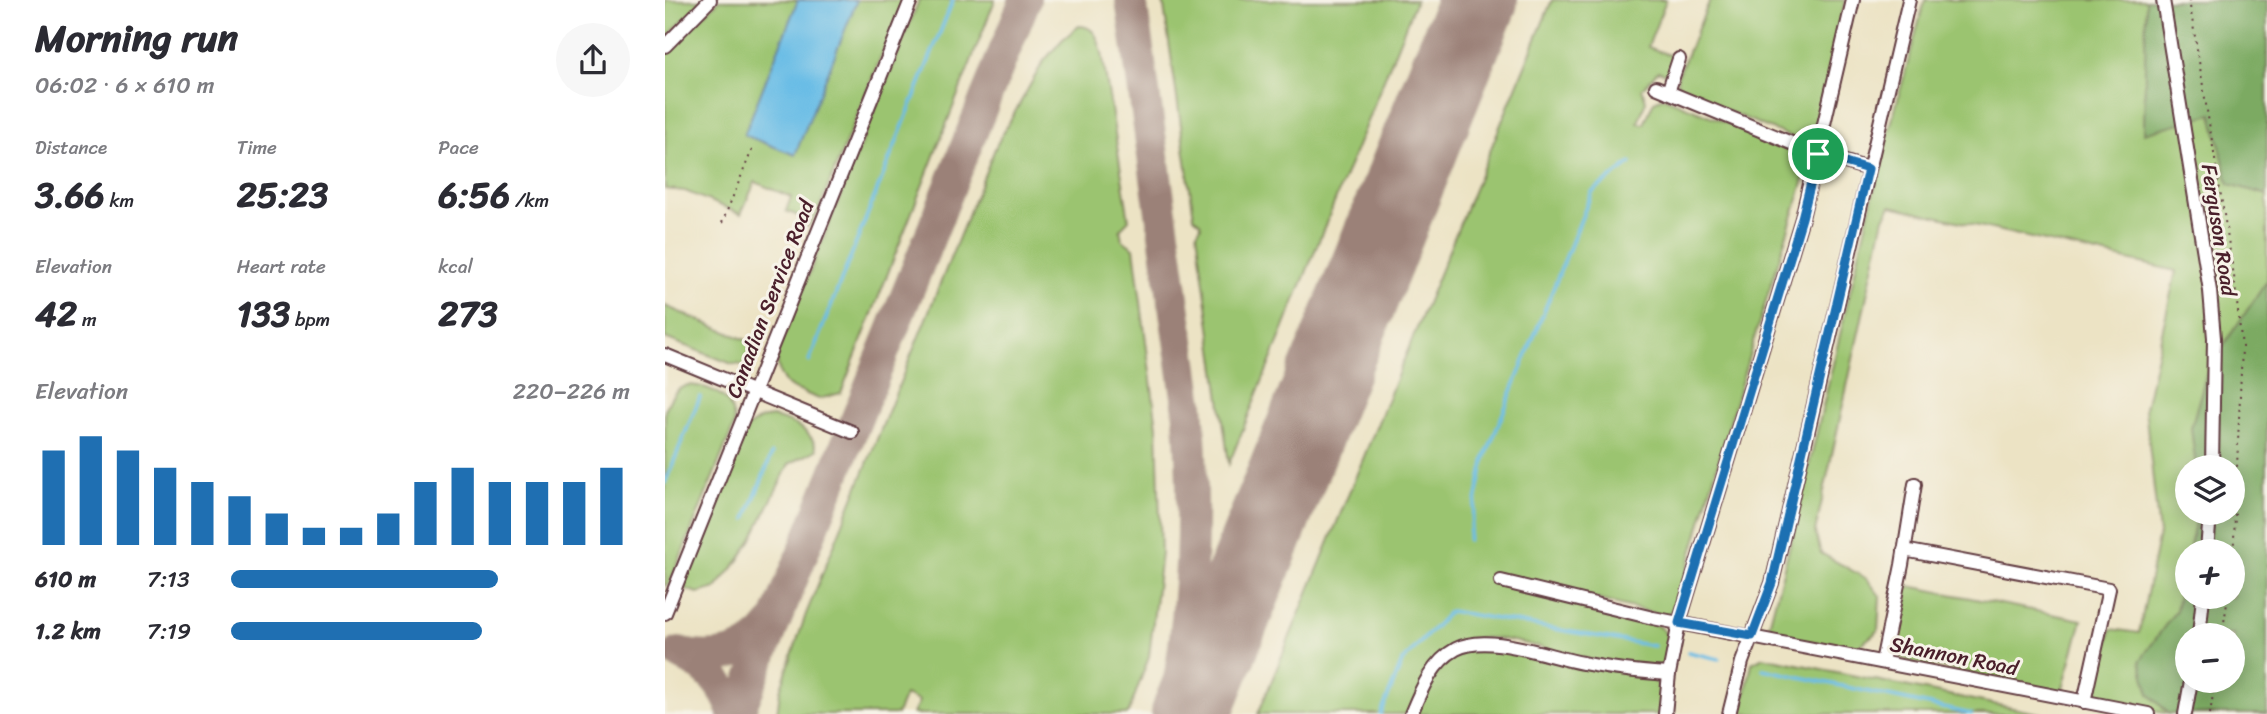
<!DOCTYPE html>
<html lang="en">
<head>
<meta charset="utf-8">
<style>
	body { margin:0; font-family:Sriracha,sans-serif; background:#f7f7f7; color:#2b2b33; height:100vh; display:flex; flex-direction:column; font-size:26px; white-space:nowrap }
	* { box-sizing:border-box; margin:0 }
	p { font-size:23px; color:#7c7c81 }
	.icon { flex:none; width:38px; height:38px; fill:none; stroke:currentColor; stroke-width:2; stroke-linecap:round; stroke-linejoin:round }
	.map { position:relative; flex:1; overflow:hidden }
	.sheet { display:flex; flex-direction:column; background:#fff; width:665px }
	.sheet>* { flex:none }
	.buttons { position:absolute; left:1510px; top:455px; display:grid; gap:14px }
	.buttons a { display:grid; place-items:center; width:70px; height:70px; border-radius:50%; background:#fff; box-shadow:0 4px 18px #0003; font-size:35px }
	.pin { position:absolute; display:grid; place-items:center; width:60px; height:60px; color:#fff; margin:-30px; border:4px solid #fff; border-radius:50%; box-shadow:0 2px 7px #0007 }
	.round { display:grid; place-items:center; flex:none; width:74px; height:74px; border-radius:37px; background:#f7f7f7 }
	.headline { display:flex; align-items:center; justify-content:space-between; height:119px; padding:0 35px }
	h1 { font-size:38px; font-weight:700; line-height:52px }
	.figures { display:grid; grid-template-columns:repeat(3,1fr); gap:10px; height:119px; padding:7px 35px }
	.figures div { display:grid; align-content:center }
	.figures b { font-size:35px; font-weight:700 }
	.figures small { font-size:19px; font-weight:400 }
	.figures p { font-size:19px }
	.chart { height:196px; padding:14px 35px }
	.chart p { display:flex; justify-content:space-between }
	.chart svg { width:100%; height:126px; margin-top:7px; stroke:#1f6fb2; stroke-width:6 }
	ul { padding:0 35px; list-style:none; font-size:23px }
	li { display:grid; grid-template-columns:112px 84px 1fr; align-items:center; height:52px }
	li i { height:18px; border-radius:9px; background:#1f6fb2 }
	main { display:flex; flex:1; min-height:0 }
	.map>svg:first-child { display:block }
</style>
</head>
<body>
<main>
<section class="sheet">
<div class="headline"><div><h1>Morning run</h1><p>06:02 · 6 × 610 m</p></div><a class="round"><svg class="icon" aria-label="share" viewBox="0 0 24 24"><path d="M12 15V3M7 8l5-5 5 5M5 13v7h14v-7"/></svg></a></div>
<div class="figures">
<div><p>Distance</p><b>3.66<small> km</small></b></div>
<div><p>Time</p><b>25:23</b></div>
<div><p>Pace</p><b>6:56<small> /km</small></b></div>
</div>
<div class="figures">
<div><p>Elevation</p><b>42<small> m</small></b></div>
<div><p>Heart rate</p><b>133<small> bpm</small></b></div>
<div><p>kcal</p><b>273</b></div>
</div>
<div class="chart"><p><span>Elevation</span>220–226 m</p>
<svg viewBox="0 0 160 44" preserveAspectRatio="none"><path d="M5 44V11M15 44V6M25 44V11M35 44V17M45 44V22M55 44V27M65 44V33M75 44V38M85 44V38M95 44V33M105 44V22M115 44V17M125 44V22M135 44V22M145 44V22M155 44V17"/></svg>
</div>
<ul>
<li><b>610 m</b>7:13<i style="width:67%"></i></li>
<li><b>1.2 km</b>7:19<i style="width:63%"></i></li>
</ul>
</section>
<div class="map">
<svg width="1602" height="714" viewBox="0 0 1602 714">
	<rect width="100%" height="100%" fill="#f7f3e8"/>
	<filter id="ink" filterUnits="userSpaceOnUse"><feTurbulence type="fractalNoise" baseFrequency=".0143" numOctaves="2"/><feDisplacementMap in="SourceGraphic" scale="14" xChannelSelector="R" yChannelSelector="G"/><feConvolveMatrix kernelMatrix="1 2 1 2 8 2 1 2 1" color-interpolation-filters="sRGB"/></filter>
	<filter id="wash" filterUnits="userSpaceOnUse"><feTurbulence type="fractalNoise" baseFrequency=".00686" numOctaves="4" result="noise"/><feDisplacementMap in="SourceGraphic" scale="28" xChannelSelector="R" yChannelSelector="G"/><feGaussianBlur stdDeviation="1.57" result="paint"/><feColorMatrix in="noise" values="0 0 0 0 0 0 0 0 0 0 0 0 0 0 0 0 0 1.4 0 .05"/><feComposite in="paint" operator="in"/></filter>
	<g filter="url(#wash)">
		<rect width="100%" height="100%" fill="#ece3c4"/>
		<g fill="#9bc46f" stroke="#72724d" stroke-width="2" fill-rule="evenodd">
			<path d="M0,0H38L0,39Z"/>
			<path d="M54,0H239L151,216L143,226L132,231L136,217L121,211L126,197L90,182L76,214L20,191L0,189V54Z"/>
			<path d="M254,0H330L176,393L154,399L127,388L120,383L115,374L111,356Z"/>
			<path d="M498,0H751L564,464L532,233L536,226L535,222L529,217Z"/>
			<path d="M887,0H1001L983,47L1010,57L1005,75L993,71L977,89L981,101L973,123L979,124L989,101L998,97L1141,155L1143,167L1088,342L1012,605L1003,614L997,615L832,575L828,582L989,624C1008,633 1008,653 995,667C945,681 816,610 781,650C766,667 754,694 742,714H593Z"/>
			<path d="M1045,0H1180L1152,139L1143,144L1014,91L1012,78Z"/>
			<path d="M1260,0H1602V714H1505L1430,700L1446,629L1474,633L1494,534L1480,408L1511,271L1226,206L1219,218L1150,532L1156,553L1202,579L1215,596L1213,631L1189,650L1102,633L1129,529L1217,157ZM1522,467H1568V513H1522ZM1522,551H1568V597H1522ZM1522,635H1568V681H1522Z"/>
			<path d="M414,26C430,26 433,39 437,53L464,220L455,229L457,240L469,248L492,427L496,553L484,657L463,714H248L254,701L240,695L232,714H112L115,691L141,614L331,146L378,62L397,40Z"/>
			<path d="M0,306L88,343L79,365L67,364L0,338Z"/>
			<path d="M23,385C49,386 69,398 69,425L5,583L0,586V411C5,398 9,389 23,385Z"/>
			<path d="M107,417C126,421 147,430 152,450L124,464L87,539L74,560L51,588L33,593L17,588L82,428L95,419Z"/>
			<path d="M1239,585L1417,620L1397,692L1247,662L1234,656L1228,649Z"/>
			<path d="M819,647L984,677C1000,686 996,698 995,714H750C760,692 773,662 796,652C803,649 812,649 819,647Z"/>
			<path d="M1098,657L1377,714H1076L1087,663Z"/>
		</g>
		<g fill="#7caa62" stroke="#636446" stroke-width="2" fill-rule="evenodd">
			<path d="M1481,0H1602V195L1564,184L1547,114L1479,133Z"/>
			<path d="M1602,281V714H1504L1484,694L1475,661L1511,610L1522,557V597H1568V551H1524L1532,513H1568V467H1531L1526,428L1543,368ZM1522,635H1568V681H1522Z"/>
		</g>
		<path fill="#6abde6" stroke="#5a6e88" stroke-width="2" d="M133,0H192L130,155L79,135Z"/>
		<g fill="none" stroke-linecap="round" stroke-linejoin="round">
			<g stroke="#6abde6" stroke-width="3.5">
				<path d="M144,361L288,0"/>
				<path d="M0,483L35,397"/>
				<path d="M81,519L107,454"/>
				<path d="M803,540L820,458L927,192L966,163"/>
				<path d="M1023,652L1054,659"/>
				<path d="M1098,669L1306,714"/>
				<path d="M716,714L737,662L785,611L989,646"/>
			</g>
			<g stroke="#9b8178" stroke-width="32">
				<path d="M466,0L523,404C531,508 529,611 508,714"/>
				<path d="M14,653C49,662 84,655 106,625"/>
				<path d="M17,655C42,666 62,688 69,714"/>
				<path d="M73,714L360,0"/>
			</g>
			<path stroke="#9b8178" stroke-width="80" d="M526,714L813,0"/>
		</g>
	</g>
	<g filter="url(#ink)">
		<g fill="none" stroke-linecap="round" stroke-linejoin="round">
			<g stroke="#623c42" stroke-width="16">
				<g id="minor">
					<path d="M1498,0L1545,291L1549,338L1547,467"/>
					<path d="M0,46L45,0"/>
					<path d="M991,87L1153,154L1204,169"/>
					<path d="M1003,92L1014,59"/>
					<path d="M0,355L187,432"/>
					<path d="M1239,550L1444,589L1419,702"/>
					<path d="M1542,551L1545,513"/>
					<path d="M836,581L988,618L1483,714"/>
					<path d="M0,613L246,0"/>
					<path d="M1534,635L1538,597"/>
					<path d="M1217,662L1237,565L1250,484"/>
					<path d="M746,714C756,690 767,662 791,649C823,632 883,657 918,663C946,669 975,672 1004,674"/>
					<path d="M1000,714L1004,674L1014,623L1137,218L1188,0"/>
					<path d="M1064,714L1077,662L1107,583L1244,0"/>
					<path d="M1520,714L1526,681"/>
				</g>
			</g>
			<g stroke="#623c42" stroke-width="2" stroke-dasharray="2 5" stroke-linecap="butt">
				<path d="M1524,0L1569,276L1577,347L1568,563"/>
				<path d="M57,223L87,150"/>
				<path d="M1557,635L1563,597"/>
				<path d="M1545,714L1550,681"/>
			</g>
			<use href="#minor" stroke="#fff" stroke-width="12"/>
		</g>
	</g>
	<g fill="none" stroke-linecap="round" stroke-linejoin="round" filter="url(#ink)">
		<g stroke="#fff" stroke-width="14">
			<path id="route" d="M1153,154L1203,169L1107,583L1087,636L1014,623L1137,218Z"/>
		</g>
		<use href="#route" stroke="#1f6fb2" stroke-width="9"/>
	</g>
	<g text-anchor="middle" stroke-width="6" stroke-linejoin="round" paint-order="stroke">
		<g font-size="21" fill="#4a1f2b" stroke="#f7f3e8">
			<text transform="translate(1554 230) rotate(81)" y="7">Ferguson Road</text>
			<text transform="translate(105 299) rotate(-69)" y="7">Canadian Service Road</text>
			<text transform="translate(1289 656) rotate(11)" y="7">Shannon Road</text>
		</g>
	</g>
</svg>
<div class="buttons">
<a><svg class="icon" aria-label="layers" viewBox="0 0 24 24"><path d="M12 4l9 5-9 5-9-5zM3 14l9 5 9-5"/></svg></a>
<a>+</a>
<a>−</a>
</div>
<div class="pin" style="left:1153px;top:154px;background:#1e9e55"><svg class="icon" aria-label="arrive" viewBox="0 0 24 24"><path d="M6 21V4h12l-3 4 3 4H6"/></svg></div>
</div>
</main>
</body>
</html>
